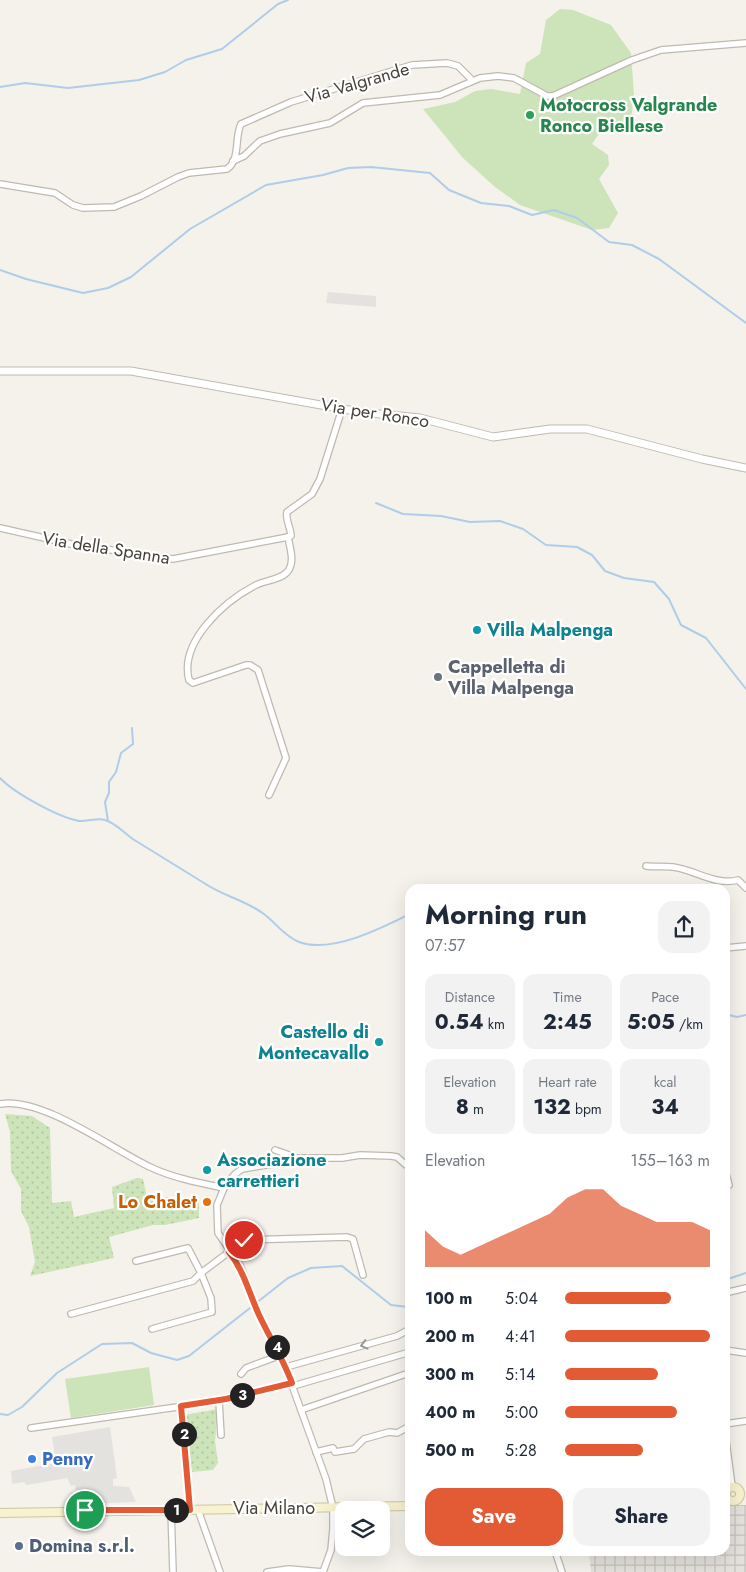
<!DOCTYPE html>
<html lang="en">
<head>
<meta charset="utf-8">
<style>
	body { margin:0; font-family:Jost,sans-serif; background:#f2f2f3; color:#1f2937; height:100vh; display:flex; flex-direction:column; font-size:19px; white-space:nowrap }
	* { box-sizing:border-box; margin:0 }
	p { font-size:16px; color:#747a83 }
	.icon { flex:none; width:28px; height:28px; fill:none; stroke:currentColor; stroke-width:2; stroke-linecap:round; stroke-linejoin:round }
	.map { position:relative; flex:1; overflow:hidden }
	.drawer { position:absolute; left:405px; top:884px; width:325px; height:672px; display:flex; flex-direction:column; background:#fff; border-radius:15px; box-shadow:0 5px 20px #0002 }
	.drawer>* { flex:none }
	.tools { position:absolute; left:335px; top:1501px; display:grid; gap:10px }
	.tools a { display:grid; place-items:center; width:55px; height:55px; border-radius:10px; background:#fff; box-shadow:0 5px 20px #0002; font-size:25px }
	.pin { position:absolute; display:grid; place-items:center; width:42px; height:42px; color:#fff; margin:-21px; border:2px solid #fff; border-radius:50%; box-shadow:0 1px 5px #0007 }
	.km { position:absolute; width:25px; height:25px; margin:-12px; border-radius:50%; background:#222; color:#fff; font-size:14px; line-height:25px; text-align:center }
	.round { display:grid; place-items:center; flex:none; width:52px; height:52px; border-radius:15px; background:#f2f2f3 }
	.headline { display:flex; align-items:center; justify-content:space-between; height:85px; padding:0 20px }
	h1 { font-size:28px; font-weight:700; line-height:38px }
	.figures { display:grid; grid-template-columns:repeat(3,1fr); gap:8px; height:85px; padding:5px 20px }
	.figures div { display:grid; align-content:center; border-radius:12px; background:#f2f2f3; text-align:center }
	.figures b { font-size:21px; font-weight:700 }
	.figures small { font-size:14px; font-weight:400 }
	.figures p { font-size:14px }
	.chart { height:140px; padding:10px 20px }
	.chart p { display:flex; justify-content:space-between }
	.chart svg { width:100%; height:90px; margin-top:5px; fill:#e25b34; opacity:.7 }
	.primary-button { display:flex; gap:10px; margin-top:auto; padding:10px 20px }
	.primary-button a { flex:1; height:58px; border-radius:15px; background:#e25b34; color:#fff; font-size:20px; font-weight:700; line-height:58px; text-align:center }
	.primary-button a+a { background:#f2f2f3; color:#1f2937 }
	ul { padding:0 20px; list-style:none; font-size:16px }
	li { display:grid; grid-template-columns:80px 60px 1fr; align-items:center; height:38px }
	li i { height:12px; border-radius:6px; background:#e25b34 }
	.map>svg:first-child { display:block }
</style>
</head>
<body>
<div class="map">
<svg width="746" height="1572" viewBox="0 0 746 1572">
	<defs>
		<pattern id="industrial-grid" width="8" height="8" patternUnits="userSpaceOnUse" patternTransform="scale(1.25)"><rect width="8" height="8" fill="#e4e1dc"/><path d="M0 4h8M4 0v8" fill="none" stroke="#c5c2be"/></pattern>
		<pattern id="grass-dots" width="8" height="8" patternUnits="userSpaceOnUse" patternTransform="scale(1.25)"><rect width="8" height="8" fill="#cde3b9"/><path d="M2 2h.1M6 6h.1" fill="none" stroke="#b1c4a0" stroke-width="1.8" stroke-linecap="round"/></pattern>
	</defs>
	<rect width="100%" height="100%" fill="#f4f2eb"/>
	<path fill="url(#industrial-grid)" d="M725,1505H746V1572H591L589,1551H725Z"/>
	<g fill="url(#grass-dots)">
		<path d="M5,1114L32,1116L50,1128L52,1203L71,1201L74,1217L114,1208L112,1187L137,1178L143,1179L147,1197L199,1198V1218L165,1225H153L109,1237L114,1258L30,1276L35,1262L29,1227L21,1211V1189L11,1171L10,1132Z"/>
		<path d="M218,1409L215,1441L218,1463L213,1470L192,1472L184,1415Z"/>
	</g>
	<g fill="#cde3b9">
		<path d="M560,9L573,10L611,25L631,53L634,95L631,121L616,133L603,128L592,144L608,155L609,165L599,179L618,213L609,228L592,230L520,205L495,187L463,158L423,109L455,102L475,91L491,89L520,94L526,63L540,54L546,20Z"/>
		<path d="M149,1367L154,1405L71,1418L65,1379Z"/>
	</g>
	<g fill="#e3e2df">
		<path d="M328,292L376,296V307L326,303Z"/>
		<path d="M110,1427L117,1478L113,1479V1486L129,1487L136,1502L78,1504L75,1485L71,1486L67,1478L27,1485L24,1482L12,1484L11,1471L56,1463L52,1437Z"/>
	</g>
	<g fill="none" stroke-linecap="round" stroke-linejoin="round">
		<g stroke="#afcde9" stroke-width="2">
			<path d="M0,87L25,83L68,88L139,80L165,72L186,60L222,49L278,4L288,0"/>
			<path d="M0,270L26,279L83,293L108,288L131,277L190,229L266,185L323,175L348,168L371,167L430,173L449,190L481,203L509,206L532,215L554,210L577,218L609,242L632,245L659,259L746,323"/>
			<path d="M376,503L403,514L441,516L470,522L500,521L523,529L546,545L577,547L592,555L605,571L624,578L654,582L669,599L681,625L706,638L746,689"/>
			<path d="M0,778C14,793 58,817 79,821C87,822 98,817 105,820C116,823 126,835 136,841C159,855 181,869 204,883C223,896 245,900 264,914C276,923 284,936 299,942C331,954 382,928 410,914"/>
			<path d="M108,821L105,802L109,793V782L116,772L121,753L133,744L132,728"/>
			<path d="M725,1014L737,1017L746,1015"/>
			<path d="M725,1280L746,1273"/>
			<path d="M0,1414L8,1415L22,1407L57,1373L102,1344L132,1343L151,1353L177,1360L189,1356L288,1278L311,1268L342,1266L391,1305L408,1307L410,1306"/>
		</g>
		<g stroke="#bfbaaf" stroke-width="8">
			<g id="minor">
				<path d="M233,161L244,156L260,141L280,134L330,123L363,103L440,95L480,78L498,76L514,78L547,96H553L632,60L661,50L746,43"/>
				<path d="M0,184L55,193L73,205L83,208L114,207L141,196L178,177L189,173L227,169C241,159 234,138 241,124L291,102L412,65L447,63L458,66L472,80"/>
				<path d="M0,528L71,544L173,559L288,537L291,536C291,528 285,520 287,512L312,494L320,479L342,409"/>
				<path d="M269,795L286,758L258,670L250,665H246L193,683L189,680C179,641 225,601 256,585C266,580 281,580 288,571C295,562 290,548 288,537"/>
				<path d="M646,866C655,867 665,866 673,867C696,870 715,886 738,880L746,888"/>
				<path d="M725,948L746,946"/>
				<path d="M0,1104C41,1096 112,1149 150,1167C173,1178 200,1183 224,1188"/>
				<path d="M275,1150L289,1155L291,1158"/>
				<path d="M725,1170L729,1185"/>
				<path d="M136,1261L188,1248L201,1273L245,1240L347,1237L353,1239L363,1275"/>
				<path d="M725,1293L746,1288"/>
				<path d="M71,1314L193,1281L201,1273L211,1298L212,1312L152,1329"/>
				<path d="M725,1350L746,1353"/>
				<path d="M286,1367L397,1336L410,1329"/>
				<path d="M241,1374L246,1368L281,1355"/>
				<path d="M293,1386L410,1352"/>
				<path d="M219,1401L221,1435"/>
				<path d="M181,1406L190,1510"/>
				<path d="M301,1410L409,1373"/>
				<path d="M725,1424L746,1421"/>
				<path d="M31,1428L219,1401L292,1383"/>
				<path d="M725,1433L732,1486"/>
				<path d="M316,1452L333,1448L335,1452L354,1449L364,1439L389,1432L397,1433L410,1426"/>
				<path d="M171,1510L173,1572"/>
				<path d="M198,1510L220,1572"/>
				<path d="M555,1551L562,1572"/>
				<path d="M267,1572L289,1569L323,1572"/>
				<path d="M323,1572L331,1550L333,1529V1508L326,1479L281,1355L259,1315L240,1265L218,1233L217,1205L224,1188L235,1174L242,1169L278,1163L291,1158H342L360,1155L391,1156L397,1157L406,1165L410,1164"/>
			</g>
		</g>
		<g stroke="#bfbaaf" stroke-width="9">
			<path id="tertiary" d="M0,371H131L360,412L420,418L493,437L550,429H587L702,459L746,468"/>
		</g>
		<g stroke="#cec6a0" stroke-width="10">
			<g id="secondary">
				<circle cx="733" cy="1494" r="7"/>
				<path d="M0,1513L410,1506"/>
			</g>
		</g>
		<use href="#minor" stroke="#fff" stroke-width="5.5"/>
		<use href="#tertiary" stroke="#fff" stroke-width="7"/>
		<use href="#secondary" stroke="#f9f2d0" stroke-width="8"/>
	</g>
	<defs><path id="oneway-chevron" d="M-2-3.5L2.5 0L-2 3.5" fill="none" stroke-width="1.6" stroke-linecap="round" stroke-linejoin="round" transform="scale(1.25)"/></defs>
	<use stroke="#9a9893" href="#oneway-chevron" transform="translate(364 1345) rotate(165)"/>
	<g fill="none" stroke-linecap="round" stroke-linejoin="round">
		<g stroke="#fff" stroke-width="10">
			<path id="route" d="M85,1510H190L181,1406L226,1399L292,1383C283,1359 270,1338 259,1315C249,1293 244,1271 229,1252L244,1240"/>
		</g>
		<use href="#route" stroke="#e25b34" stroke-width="6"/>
	</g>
	<circle fill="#2e9e5b" stroke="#fff" stroke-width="2" cx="530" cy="115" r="5"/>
	<g fill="#0f9aa8" stroke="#fff" stroke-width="2">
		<circle cx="477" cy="630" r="5"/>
		<circle cx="379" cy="1042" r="5"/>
		<circle cx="207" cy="1170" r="5"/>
	</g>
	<circle fill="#6b7280" stroke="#fff" stroke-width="2" cx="438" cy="677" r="5"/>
	<circle fill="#e8710a" stroke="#fff" stroke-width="2" cx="207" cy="1202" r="5"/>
	<circle fill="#3f7fe0" stroke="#fff" stroke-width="2" cx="32" cy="1459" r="5"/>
	<circle fill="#5c6f8a" stroke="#fff" stroke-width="2" cx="19" cy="1546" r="5"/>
	<g text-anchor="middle" stroke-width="4.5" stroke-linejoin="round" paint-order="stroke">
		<g font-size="18" fill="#47433a" stroke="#fff">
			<text transform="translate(357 83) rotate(-16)" y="6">Via Valgrande</text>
			<text transform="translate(375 413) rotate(9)" y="6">Via per Ronco</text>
			<text transform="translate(106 548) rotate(9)" y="6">Via della Spanna</text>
			<text x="274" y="1514">Via Milano</text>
		</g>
		<g font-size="18" font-weight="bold" fill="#27864d" stroke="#fff" text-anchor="start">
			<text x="540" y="111">Motocross Valgrande<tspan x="540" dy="21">Ronco Biellese</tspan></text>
		</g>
		<g font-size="18" font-weight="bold" fill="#0d838f" stroke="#fff" text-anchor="start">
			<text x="487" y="636">Villa Malpenga</text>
			<text x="369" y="1038" text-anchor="end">Castello di<tspan x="369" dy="21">Montecavallo</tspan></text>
			<text x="217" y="1166">Associazione<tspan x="217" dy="21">carrettieri</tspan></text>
		</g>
		<g font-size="18" font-weight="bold" fill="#5b616d" stroke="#fff" text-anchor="start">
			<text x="448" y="673">Cappelletta di<tspan x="448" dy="21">Villa Malpenga</tspan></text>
		</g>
		<g font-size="18" font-weight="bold" fill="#c56008" stroke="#fff" text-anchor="end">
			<text x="197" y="1208">Lo Chalet</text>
		</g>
		<g font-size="18" font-weight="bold" fill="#366cbe" stroke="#fff" text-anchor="start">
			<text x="42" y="1465">Penny</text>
		</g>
		<g font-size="18" font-weight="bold" fill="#4e5e75" stroke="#fff" text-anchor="start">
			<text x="29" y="1552">Domina s.r.l.</text>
		</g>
	</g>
</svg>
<div class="tools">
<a><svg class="icon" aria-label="layers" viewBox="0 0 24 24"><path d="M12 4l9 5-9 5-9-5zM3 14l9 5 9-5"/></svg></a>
</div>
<div class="pin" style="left:85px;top:1510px;background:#1e9e55"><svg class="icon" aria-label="arrive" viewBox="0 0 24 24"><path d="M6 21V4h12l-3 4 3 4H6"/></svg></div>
<div class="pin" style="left:244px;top:1240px;background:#d93025"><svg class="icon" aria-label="check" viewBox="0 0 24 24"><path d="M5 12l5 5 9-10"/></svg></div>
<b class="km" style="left:176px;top:1510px">1</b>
<b class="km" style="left:184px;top:1434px">2</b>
<b class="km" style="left:242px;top:1395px">3</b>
<b class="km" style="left:277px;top:1347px">4</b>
<section class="drawer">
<div class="headline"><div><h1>Morning run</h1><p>07:57</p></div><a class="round"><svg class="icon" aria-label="share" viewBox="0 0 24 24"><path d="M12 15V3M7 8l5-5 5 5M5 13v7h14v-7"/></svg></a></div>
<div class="figures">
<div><p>Distance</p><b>0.54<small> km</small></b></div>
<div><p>Time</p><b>2:45</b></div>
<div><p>Pace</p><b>5:05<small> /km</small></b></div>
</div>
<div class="figures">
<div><p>Elevation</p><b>8<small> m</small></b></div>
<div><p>Heart rate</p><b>132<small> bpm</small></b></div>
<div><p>kcal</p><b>34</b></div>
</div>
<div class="chart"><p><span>Elevation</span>155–163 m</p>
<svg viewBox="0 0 160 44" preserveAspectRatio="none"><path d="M0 44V26L10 34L20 38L30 34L40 30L50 26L60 22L70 18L80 10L90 6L100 6L110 14L120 18L130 22L140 22L150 22L160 26V44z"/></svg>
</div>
<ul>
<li><b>100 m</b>5:04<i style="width:73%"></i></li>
<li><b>200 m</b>4:41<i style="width:100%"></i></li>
<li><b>300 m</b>5:14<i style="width:64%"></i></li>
<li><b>400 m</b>5:00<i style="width:77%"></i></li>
<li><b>500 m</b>5:28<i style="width:54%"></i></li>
</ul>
<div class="primary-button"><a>Save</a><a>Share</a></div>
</section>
</div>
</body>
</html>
